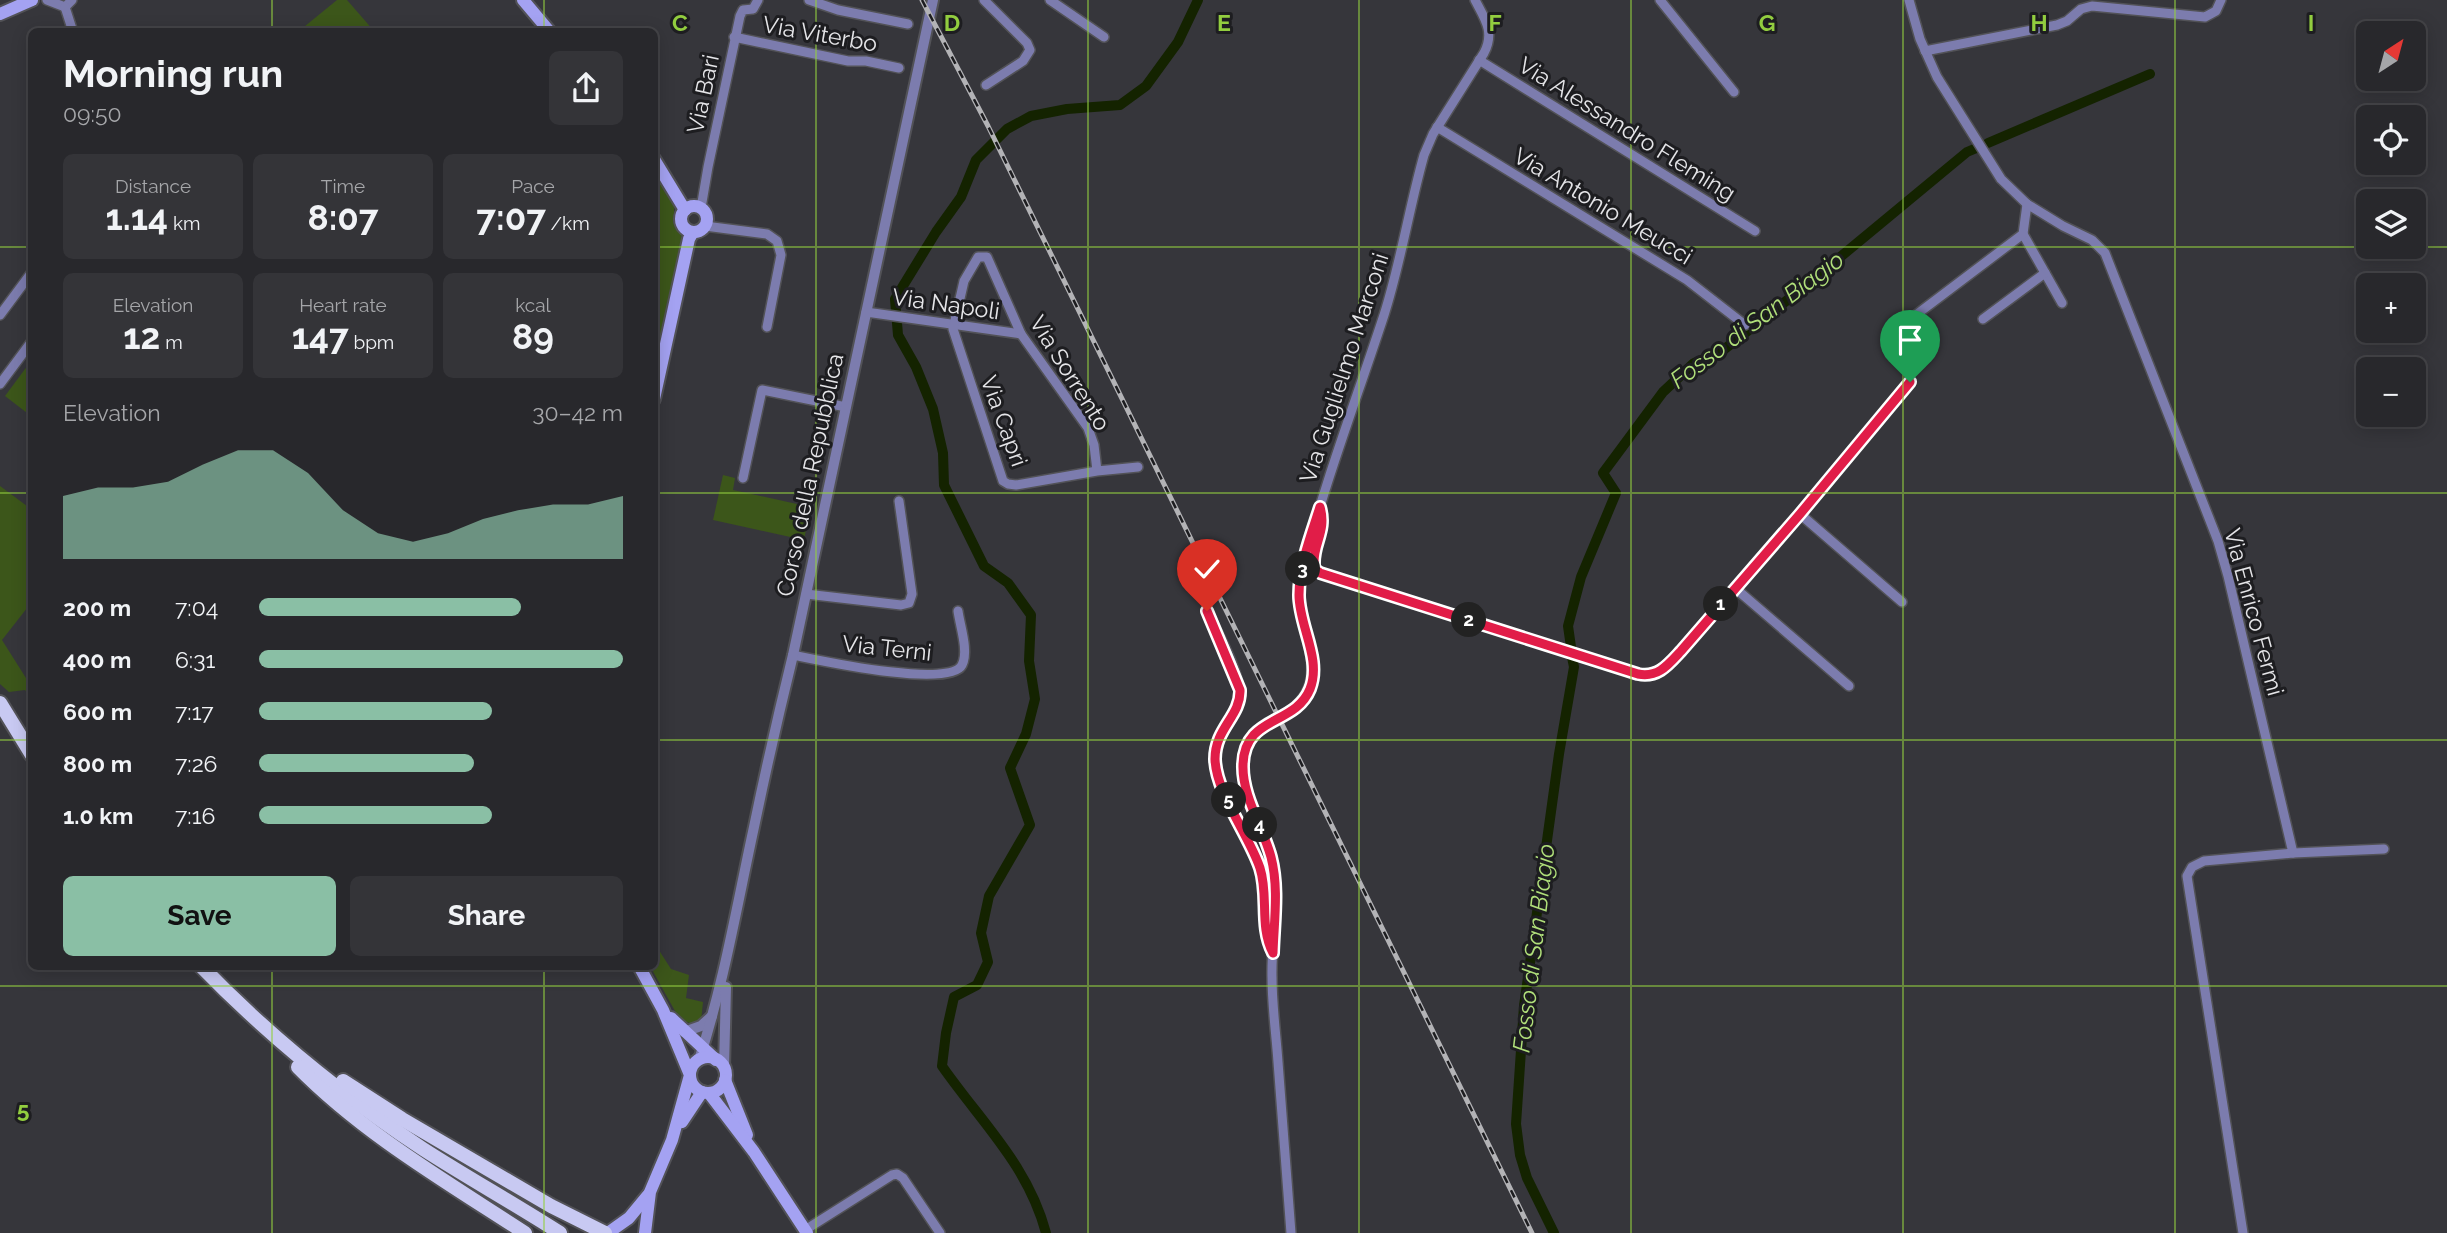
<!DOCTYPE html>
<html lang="en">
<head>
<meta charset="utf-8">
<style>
	body { margin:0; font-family:Raleway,sans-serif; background:#343438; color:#f1f3f6; height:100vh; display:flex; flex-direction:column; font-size:26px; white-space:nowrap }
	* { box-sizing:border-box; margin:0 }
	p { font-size:23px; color:#a5a6a9 }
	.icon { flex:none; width:38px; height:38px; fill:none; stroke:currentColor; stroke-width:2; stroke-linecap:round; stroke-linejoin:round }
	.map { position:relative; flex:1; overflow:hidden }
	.drawer { position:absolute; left:28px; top:28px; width:630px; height:942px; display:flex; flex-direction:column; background:#28282c; border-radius:10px; box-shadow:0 4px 18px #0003,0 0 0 2px #444448 }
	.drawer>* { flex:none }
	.needle { width:46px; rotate:36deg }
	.controls { position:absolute; left:2356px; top:21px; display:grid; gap:14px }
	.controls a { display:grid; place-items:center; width:70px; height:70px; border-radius:10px; background:#28282c; box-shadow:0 4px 18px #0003,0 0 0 2px #444448; font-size:35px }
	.pin { position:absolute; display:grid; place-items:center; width:60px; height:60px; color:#fff; margin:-72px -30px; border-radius:50% 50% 50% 0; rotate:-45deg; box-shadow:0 0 7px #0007 }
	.pin .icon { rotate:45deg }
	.km { position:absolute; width:35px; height:35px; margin:-18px; border-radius:50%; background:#222; color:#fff; font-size:19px; line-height:35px; text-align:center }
	.round { display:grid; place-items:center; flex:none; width:74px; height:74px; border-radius:10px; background:#343438 }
	.head { display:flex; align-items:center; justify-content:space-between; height:119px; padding:0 35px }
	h1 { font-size:38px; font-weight:700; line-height:52px }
	.stats { display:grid; grid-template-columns:repeat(3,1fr); gap:10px; height:119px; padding:7px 35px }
	.stats div { display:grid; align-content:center; border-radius:10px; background:#343438; text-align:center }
	.stats b { font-size:35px; font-weight:700 }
	.stats small { font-size:19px; font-weight:400 }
	.stats p { font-size:19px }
	.chart { height:196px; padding:14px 35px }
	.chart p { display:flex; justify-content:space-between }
	.chart svg { width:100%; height:126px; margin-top:7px; fill:#8abfa5; opacity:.7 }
	.button { display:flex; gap:14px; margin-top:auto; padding:14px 35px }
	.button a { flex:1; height:80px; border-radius:10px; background:#8abfa5; color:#111; font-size:28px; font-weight:700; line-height:80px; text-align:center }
	.button a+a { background:#343438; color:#f1f3f6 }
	ul { padding:0 35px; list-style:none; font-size:23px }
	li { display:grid; grid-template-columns:112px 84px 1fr; align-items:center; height:52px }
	li i { height:18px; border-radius:9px; background:#8abfa5 }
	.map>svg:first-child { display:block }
</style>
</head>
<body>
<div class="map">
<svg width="2447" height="1233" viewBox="0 0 2447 1233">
	<rect width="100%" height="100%" fill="#36363b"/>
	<g fill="#3c561a">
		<path d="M337,0H347L374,31H299Z"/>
		<path d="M655,167C660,177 672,191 674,203C676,215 668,224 681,234L683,245L655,371Z"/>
		<path d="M31,361V416L5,396Z"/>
		<path d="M723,475L735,478L733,490L806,506L808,499L812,500L804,540L713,520Z"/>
		<path d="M0,486L31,509V603L2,640L31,686V698L25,690L9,692L0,684Z"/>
		<path d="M655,944L671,969L689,975L686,998L703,1002L701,1022L693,1024L680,1020L650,966H654Z"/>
	</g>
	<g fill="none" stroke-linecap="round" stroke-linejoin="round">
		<g stroke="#142300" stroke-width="10">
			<path d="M1988,143L2150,74"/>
			<path d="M1571,647L1568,626L1581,577L1616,493L1603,473L1663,392L1694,363L1722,351L1804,287L1967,152L1979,147"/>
			<path d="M1046,1233C1028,1165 981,1122 942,1066L946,1033L954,997L977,985L988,962L981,933L989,896L1030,825L1010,768L1026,734L1035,699L1029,661L1031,615L1008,583L984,566L944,485L943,453L933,409L916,367L898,335L895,299L936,232L961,197L976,160L1007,129L1031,116L1067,109L1120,105L1146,86L1178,42L1198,0"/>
			<path d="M1554,1233L1527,1178L1520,1155L1516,1124L1524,1006L1559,754L1574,667L1572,657"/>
		</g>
		<g stroke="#525257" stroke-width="12">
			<g id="minor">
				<path d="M47,0L65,7L72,0"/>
				<path d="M809,0L838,10L908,24"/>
				<path d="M984,0L1027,43L1030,50L1023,61L986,85"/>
				<path d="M1050,0L1104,37"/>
				<path d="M1660,0L1734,92"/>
				<path d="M1909,0L1920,39L1937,77L2001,179L2027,204L2063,226L2092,240L2105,253L2218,541L2228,576L2293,853L2204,861L2192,867L2187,876L2243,1233"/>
				<path d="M65,7L73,32"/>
				<path d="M734,37L848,61H866L899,68"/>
				<path d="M1925,51L2057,25L2067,21L2081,9L2092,6L2205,17L2216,11L2221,0"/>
				<path d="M1479,60L1755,231"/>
				<path d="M1437,127L1687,280L1745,325"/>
				<path d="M701,208L708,167L740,16L743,10L753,9L758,0"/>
				<path d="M705,226L767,234L777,241L781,255L767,327"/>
				<path d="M2023,234L2062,303"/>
				<path d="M866,312L1021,334"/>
				<path d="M0,315L32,272"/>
				<path d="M1983,319L2045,273"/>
				<path d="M1892,333L2023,234L2027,204"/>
				<path d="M0,384L32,341"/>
				<path d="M1097,471L1094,445L1088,428L1021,334L987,257H978L964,281L953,329L1003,481L1008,484L1016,485L1097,471L1138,467"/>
				<path d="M743,478L762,390L846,407"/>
				<path d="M1320,507C1327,531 1313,543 1314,564C1314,570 1316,570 1320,573L1638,674C1658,678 1669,665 1681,651L1800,514L1910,382"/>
				<path d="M1800,514L1902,602"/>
				<path d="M1735,588L1849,686"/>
				<path d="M806,594L901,605L909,603L912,594L899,501"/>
				<path d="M1207,611C1216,631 1244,679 1239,700C1234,725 1212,729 1216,764C1218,796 1249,835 1260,867C1268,895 1259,925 1272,951"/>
				<path d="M793,655C818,660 950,689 962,665C969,651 960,626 958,611"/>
				<path d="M1285,714C1340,680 1292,628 1301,578C1307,545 1318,513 1328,481C1346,425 1366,370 1384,315C1401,262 1409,208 1424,155L1433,134L1484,53C1495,32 1485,19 1475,0"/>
				<path d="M1267,723C1213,758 1267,825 1274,870C1280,905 1271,941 1272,977C1272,1005 1276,1034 1278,1062C1282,1119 1287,1176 1291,1233"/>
				<path d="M2293,853L2384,849"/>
				<path d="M805,1230L892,1175L897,1174L903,1178L940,1233"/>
			</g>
		</g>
		<g stroke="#525257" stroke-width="14">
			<g id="tertiary">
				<path d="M684,1032L701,1026L712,1016"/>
				<path d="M699,1060C724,983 737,905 754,827C766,769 779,712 793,655L933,0"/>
				<path d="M724,1068L726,987"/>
			</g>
		</g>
		<g stroke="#525257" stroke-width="16">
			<g id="secondary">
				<path d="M523,0L550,32"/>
				<path d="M0,14L32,0"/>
				<path d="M654,159L685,210"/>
				<circle cx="694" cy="219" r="13"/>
				<path d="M654,399L689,239L693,232"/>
				<path d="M639,966L663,1010L690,1075L672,1140L650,1192L645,1233"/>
				<path d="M671,1018L716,1060"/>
				<circle cx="708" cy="1075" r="18"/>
				<path d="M725,1080L747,1135"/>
				<path d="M709,1093L754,1152L807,1233"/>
				<path d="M682,1122L702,1092"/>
				<path d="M608,1233L629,1218L648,1195"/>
			</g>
		</g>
		<g stroke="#525257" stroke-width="18">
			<g id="primary">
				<path d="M0,703L32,755"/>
				<path d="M201,966C268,1035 343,1096 423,1149C468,1178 515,1204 560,1233"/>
				<path d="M298,1067C364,1134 447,1182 525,1233"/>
				<path d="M343,1081L402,1119L551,1206L605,1233"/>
			</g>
		</g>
		<use href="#minor" stroke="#7c7cae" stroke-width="9"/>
		<use href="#tertiary" stroke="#7c7cae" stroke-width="10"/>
		<use href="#secondary" stroke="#a4a2f2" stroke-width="12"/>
		<use href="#primary" stroke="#c8c9f2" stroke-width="14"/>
		<g stroke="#b3b3b6" stroke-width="5">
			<path id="rail" d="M922,0L988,126L1532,1233"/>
		</g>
		<use href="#rail" stroke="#1d1d20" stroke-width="2.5" stroke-dasharray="8" stroke-linecap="butt"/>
		<g stroke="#525257" stroke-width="12" stroke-linecap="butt">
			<path id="minor-bridge" d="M1267,723L1285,714"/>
		</g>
		<use href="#minor-bridge" stroke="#7c7cae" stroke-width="9"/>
	</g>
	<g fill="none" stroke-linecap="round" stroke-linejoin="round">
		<g stroke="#fff" stroke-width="14">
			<path id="route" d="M1207,611L1240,690C1241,716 1215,728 1215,759C1216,793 1249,835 1260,868C1269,896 1259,926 1273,953C1274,921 1279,888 1271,857C1263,827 1242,796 1243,765C1244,715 1295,726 1310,689C1322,659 1299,626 1299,595C1299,566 1311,535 1320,507C1327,531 1313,543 1314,564C1314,570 1316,570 1320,573L1638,674C1658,678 1668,665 1681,651L1800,514L1910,382"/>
		</g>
		<use href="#route" stroke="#e11d48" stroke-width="9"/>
	</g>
	<path fill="none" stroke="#92cd3f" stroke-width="2" stroke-opacity="0.55" d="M272,0V32M544,0V32M816,0V1233M1088,0V1233M1359,0V1233M1631,0V1233M1903,0V1233M2175,0V1233M0,247H32M654,247H2368M2413,247H2447M0,493H32M654,493H2447M0,740H32M654,740H2447M272,966V1233M544,966V1233M0,986H2447"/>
	<g text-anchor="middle" stroke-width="6" stroke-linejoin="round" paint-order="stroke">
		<g font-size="23" fill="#e5e5e8" stroke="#1d1d20">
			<text transform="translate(820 34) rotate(10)" y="8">Via Viterbo</text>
			<text transform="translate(703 94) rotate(-78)" y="8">Via Bari</text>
			<text transform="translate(1627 129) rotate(32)" y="8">Via Alessandro Fleming</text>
			<text transform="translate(1603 206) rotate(31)" y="8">Via Antonio Meucci</text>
			<text transform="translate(946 304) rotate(8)" y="8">Via Napoli</text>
			<text transform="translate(1344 368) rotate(-72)" y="8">Via Guglielmo Marconi</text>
			<text transform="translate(1070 373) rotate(58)" y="8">Via Sorrento</text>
			<text transform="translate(1004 421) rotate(70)" y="8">Via Capri</text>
			<text transform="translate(810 475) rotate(-78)" y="8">Corso della Repubblica</text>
			<text transform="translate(2254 612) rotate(75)" y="8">Via Enrico Fermi</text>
			<text transform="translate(887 648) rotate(6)" y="8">Via Terni</text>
		</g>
		<g font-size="24" font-style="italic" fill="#b0df7a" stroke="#1d1d20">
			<text transform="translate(1757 320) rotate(-37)" y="8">Fosso di San Biagio</text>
			<text transform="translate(1534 948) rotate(-83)" y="8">Fosso di San Biagio</text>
		</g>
	</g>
	<g font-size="23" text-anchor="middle" font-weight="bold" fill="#92cd3f" stroke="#1d1d20" stroke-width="6" stroke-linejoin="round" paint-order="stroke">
		<text x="680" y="31">C</text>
		<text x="952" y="31">D</text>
		<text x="1224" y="31">E</text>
		<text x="1495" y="31">F</text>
		<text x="1767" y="31">G</text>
		<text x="2039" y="31">H</text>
		<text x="2311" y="31">I</text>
		<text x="23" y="1118">5</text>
	</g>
</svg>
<div class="controls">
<a><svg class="needle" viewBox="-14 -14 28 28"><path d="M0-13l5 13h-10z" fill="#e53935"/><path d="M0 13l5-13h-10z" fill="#a5a6a9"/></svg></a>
<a><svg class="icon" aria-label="locate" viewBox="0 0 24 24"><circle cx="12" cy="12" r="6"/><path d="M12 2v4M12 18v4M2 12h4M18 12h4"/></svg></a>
<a><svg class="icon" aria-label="layers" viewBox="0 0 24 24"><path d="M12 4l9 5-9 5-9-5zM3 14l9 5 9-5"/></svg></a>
<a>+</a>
<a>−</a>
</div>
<div class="pin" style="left:1910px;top:382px;background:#1e9e55"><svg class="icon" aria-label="arrive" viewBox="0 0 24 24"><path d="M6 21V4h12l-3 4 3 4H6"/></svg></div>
<div class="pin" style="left:1207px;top:611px;background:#d93025"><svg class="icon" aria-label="check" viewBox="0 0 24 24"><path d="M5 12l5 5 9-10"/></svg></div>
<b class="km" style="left:1721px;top:604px">1</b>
<b class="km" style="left:1469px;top:620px">2</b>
<b class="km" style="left:1303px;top:569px">3</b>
<b class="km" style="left:1260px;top:825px">4</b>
<b class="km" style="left:1229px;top:800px">5</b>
<section class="drawer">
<div class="head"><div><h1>Morning run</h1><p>09:50</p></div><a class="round"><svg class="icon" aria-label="share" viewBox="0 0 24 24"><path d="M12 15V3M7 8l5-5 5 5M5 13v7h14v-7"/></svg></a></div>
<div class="stats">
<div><p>Distance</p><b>1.14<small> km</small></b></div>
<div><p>Time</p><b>8:07</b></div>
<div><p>Pace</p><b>7:07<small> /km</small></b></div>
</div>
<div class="stats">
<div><p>Elevation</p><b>12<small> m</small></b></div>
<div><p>Heart rate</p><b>147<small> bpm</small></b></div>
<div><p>kcal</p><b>89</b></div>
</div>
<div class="chart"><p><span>Elevation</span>30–42 m</p>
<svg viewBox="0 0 160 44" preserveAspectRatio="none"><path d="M0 44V22L10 19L20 19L30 17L40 11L50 6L60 6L70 14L80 27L90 35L100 38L110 35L120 30L130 27L140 25L150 25L160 22V44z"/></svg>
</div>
<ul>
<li><b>200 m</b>7:04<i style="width:72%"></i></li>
<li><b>400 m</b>6:31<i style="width:100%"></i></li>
<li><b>600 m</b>7:17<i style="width:64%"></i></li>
<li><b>800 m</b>7:26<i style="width:59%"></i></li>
<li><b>1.0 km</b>7:16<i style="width:64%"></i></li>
</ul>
<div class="button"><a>Save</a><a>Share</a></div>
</section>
</div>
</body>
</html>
